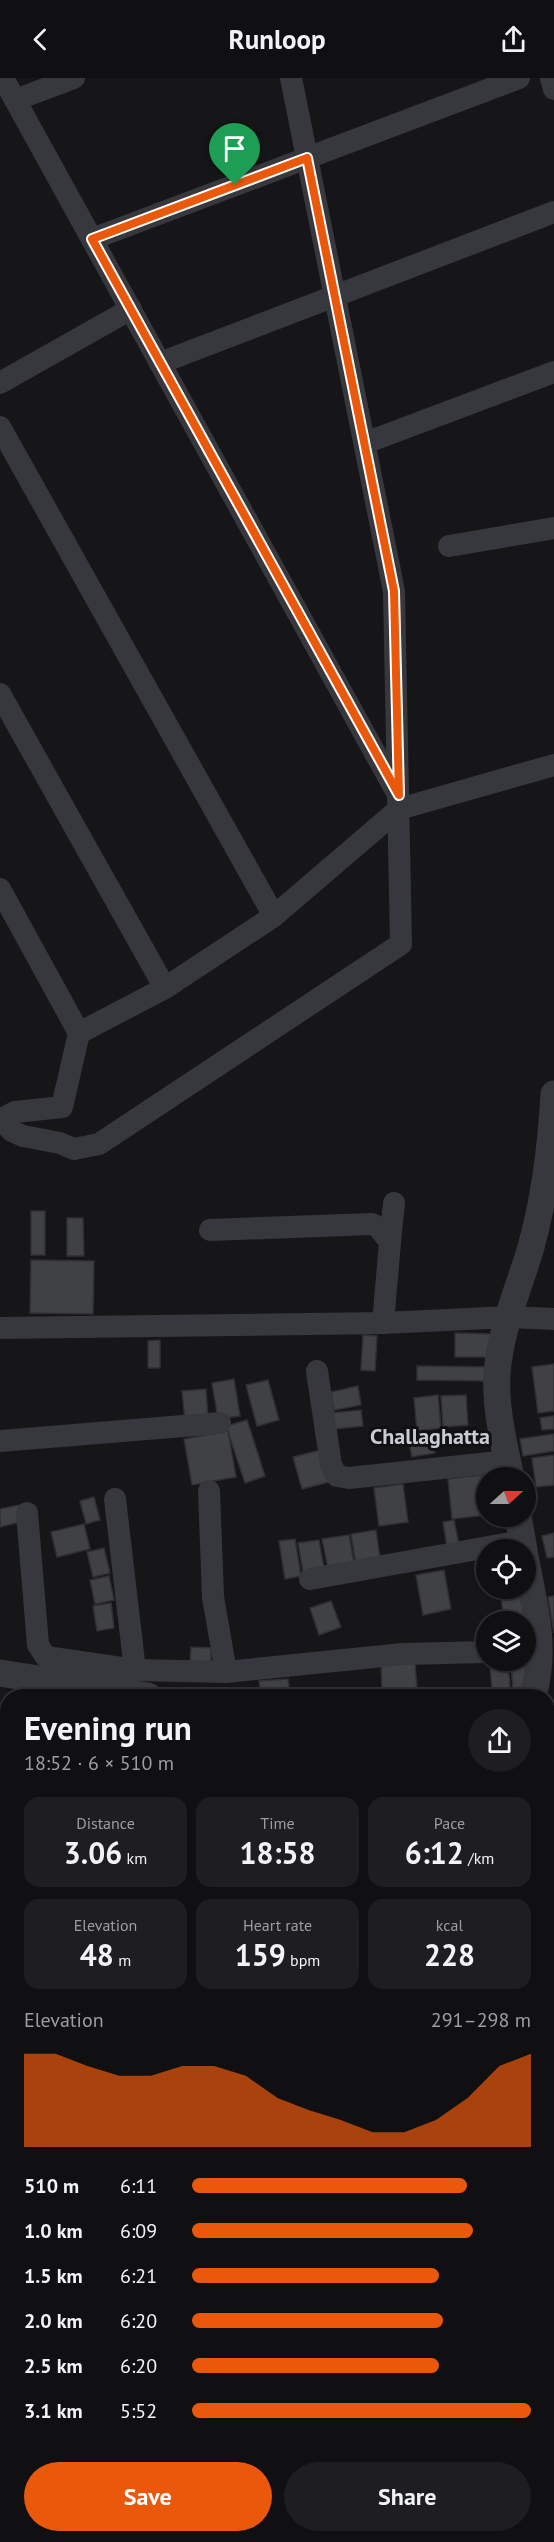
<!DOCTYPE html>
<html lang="en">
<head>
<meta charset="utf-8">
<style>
	body { margin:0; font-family:"PT Sans",sans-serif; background:#1e1e20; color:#f1f3f6; height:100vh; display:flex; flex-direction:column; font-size:22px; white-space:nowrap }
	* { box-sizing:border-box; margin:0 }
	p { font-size:20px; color:#9c9d9f }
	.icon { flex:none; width:33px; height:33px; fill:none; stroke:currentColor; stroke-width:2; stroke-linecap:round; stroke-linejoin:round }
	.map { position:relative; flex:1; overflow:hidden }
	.panel { position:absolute; left:0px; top:1611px; width:555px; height:854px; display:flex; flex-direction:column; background:#101012; border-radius:24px 24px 0 0; box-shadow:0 2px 4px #0004,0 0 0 2px #303032 }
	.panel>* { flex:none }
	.needle { width:39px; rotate:69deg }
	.fabs { position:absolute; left:476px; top:1389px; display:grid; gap:12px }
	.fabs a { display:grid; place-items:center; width:60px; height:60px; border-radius:50%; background:#101012; box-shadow:0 2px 4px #0004,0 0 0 2px #303032; font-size:30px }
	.pin { position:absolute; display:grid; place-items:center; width:51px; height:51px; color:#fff; margin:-62px -26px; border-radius:50% 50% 50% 0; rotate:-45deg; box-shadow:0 0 6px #0007 }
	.pin .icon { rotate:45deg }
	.round { display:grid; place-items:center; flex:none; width:63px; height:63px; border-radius:32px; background:#1e1e20 }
	.head { display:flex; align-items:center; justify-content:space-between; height:102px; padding:0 24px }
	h1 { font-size:33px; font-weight:700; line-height:45px }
	.stats { display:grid; grid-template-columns:repeat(3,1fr); gap:9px; height:102px; padding:6px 24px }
	.stats div { display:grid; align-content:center; border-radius:15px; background:#1e1e20; text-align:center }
	.stats b { font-size:30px; font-weight:700 }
	.stats small { font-size:16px; font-weight:400 }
	.stats p { font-size:16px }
	.chart { height:168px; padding:12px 24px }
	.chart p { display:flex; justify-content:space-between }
	.chart svg { width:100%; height:108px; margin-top:6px; fill:#ea580c; opacity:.7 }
	.primary-button { display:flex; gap:12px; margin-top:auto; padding:12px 24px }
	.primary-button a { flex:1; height:69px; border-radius:36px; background:#ea580c; color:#fff; font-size:24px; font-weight:700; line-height:69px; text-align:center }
	.primary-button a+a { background:#1e1e20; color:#f1f3f6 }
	ul { padding:0 24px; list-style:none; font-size:20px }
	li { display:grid; grid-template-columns:96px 72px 1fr; align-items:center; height:45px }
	li i { height:15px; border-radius:8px; background:#ea580c }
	header { display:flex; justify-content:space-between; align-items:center; height:78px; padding:0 24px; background:#101012; font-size:27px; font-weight:700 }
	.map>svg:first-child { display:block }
</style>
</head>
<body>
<header><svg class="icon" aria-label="back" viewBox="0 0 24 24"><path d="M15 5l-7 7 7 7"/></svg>Runloop<svg class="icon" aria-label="share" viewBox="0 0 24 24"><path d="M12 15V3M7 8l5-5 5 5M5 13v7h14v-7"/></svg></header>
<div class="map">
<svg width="554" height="2464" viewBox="0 0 554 2464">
	<rect width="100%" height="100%" fill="#161618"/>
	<path fill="#1e261f" d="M548,1816L554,1819V2294L548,2302Z"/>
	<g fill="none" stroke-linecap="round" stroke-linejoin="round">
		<g stroke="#2c353c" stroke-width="6">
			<path d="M0,2270H8"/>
			<path d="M473,2457L476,2464"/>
		</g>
	</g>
	<g fill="#404145" stroke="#303034" stroke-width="1.5">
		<rect x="31" y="1133" width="14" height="44"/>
		<path d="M67,1140H83L84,1178H67Z"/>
		<path d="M31,1182L94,1183L93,1236L30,1235Z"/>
		<path d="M455,1255L495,1256V1279H455Z"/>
		<path d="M363,1257L377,1258L375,1293L361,1292Z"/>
		<path d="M160,1262V1290H148V1263Z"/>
		<path d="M554,1286V1333L538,1335L532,1289Z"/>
		<path d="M417,1288L491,1289V1303L417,1302Z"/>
		<path d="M234,1301L240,1338L218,1341L212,1305Z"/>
		<path d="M268,1302L279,1342L257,1348L246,1307Z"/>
		<path d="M358,1308L361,1327L334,1332L331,1314Z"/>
		<path d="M206,1311L208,1342L185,1343L182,1313Z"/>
		<path d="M438,1317L441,1350L417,1353L414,1320Z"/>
		<path d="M466,1317L468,1347L443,1349L441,1318Z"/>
		<path d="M361,1332L363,1348L334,1351L332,1335Z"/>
		<path d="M554,1338V1351L542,1352L540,1340Z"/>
		<path d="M247,1342L265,1398L245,1405L226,1348Z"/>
		<path d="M228,1353L236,1399L192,1407L184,1361Z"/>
		<path d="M431,1356L435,1375L412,1379L408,1361Z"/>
		<path d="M554,1356V1373L523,1378L520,1361Z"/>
		<path d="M321,1372L329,1404L302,1411L293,1379Z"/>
		<path d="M554,1377V1407L536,1409L532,1380Z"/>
		<path d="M500,1395L501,1400H486V1437L452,1441L448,1401Z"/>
		<path d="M403,1406L408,1444L379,1448L374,1410Z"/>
		<path d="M94,1419L100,1442L86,1446L80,1423Z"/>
		<path d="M19,1427L24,1443L0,1449V1431Z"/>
		<path d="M454,1442L459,1467L447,1469L443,1444Z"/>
		<path d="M84,1446L90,1471L57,1479L51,1454Z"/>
		<path d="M376,1452L381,1488L357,1492L351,1456Z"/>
		<path d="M554,1455V1479L547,1480L542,1458Z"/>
		<path d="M349,1457L355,1491L329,1495L322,1461Z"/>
		<path d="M295,1461L301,1498L285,1501L279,1463Z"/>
		<path d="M319,1462L325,1496L304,1499L298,1465Z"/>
		<path d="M104,1470L110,1495L93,1499L87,1474Z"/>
		<path d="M444,1492L451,1531L423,1537L416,1497Z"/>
		<path d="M109,1498L114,1522L95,1526L90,1502Z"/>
		<path d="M522,1517L526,1541L505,1544L501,1521Z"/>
		<path d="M554,1518V1555L548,1519Z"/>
		<path d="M331,1523L341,1549L319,1557L310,1530Z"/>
		<path d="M111,1525L114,1550L97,1553L93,1528Z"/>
		<path d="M191,1569L211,1570V1588H190Z"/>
		<path d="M415,1585L417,1611L382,1612L381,1586Z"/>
		<path d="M508,1585L510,1610L492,1612L490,1587Z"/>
		<path d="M525,1585L527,1609L513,1610L511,1586Z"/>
		<path d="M288,1601L290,1618H261L259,1603Z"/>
		<path d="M548,1626L554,1627V1646H548Z"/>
		<path d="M554,2320V2407L548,2402V2328Z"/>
		<path d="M8,2334V2418L0,2421V2337Z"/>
		<path d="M121,2457H246L249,2464H124Z"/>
	</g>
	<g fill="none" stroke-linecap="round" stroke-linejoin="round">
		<g stroke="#37383d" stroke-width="10">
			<path d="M548,1799L554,1801"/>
			<path d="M0,2331L8,2329"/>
			<path d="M0,2431L8,2428"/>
			<path d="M112,2457L115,2464"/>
			<path d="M262,2464L263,2457"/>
		</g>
		<g stroke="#37383d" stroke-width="22">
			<path d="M3,0L396,713"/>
			<path d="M551,0L554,11"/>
			<path d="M15,22L74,0"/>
			<path d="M92,161L519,0"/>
			<path d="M160,285L554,134"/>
			<path d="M0,305L131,231"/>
			<path d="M0,349L274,838"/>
			<path d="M365,365L554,294"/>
			<path d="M449,468L554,450"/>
			<path d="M0,616L165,910"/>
			<path d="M0,811L79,955"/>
			<path d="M0,1041L12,1053L23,1058L60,1065L74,1071L99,1066L401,866L394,513L291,0"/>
			<path d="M2,1041L15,1034L62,1029L79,955L165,910L274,838L399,731L554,687"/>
			<path d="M210,1152L372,1146L378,1149L390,1164L383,1245"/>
			<path d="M390,1164L394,1125"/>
			<path d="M0,1250L383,1245L509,1239L554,1241"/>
			<path d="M317,1293L331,1387L337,1398L349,1400L508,1383"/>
			<path d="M0,1363L220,1345"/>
			<path d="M209,1413L213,1519L226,1594"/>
			<path d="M115,1421L135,1592"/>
			<path d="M27,1435L38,1567L46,1579L135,1592L226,1594L403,1576L486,1574"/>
			<path d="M310,1501L522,1463"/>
			<path d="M548,1694L554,1696"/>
		</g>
		<g stroke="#37383d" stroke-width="27">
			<path d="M511,1400C504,1365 495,1331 497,1296C500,1252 519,1210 531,1169C545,1119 551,1068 554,1016"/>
			<path d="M518,1438L524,1472"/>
			<path d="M525,1478C534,1528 547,1568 533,1618"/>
			<path d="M0,1595L148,1618"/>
		</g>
		<g stroke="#4a4c52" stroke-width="7">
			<g id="rail">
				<path d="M0,1633L8,1634"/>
				<path d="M0,1646L8,1647"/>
				<path d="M548,1748L554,1751"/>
				<path d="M548,1764L554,1767"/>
			</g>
		</g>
		<use href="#rail" stroke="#111113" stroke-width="4.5" stroke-dasharray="14" stroke-linecap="butt"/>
	</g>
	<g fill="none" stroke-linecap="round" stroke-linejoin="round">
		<g stroke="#fff" stroke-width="12">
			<path id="route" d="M307,80L394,513L399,717L92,161Z"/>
		</g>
		<use href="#route" stroke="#ea580c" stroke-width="8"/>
	</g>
	<g text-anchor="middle" stroke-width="6" stroke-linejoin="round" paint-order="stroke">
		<g font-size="22" font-weight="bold" fill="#c9ccd4" stroke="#111113">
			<text x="430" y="1366">Challaghatta</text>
		</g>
	</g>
</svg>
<div class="fabs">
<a><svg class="needle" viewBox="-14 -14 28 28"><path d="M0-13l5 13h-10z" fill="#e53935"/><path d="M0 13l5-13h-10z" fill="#9c9d9f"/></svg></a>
<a><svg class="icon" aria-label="locate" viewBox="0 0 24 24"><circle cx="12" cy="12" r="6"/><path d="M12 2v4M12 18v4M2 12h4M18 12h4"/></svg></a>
<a><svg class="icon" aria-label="layers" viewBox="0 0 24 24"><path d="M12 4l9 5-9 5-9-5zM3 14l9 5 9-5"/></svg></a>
</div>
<div class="pin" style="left:235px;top:107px;background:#1e9e55"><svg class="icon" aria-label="arrive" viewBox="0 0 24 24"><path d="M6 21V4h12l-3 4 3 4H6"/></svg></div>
<section class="panel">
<div class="head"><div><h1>Evening run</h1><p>18:52 · 6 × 510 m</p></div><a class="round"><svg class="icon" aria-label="share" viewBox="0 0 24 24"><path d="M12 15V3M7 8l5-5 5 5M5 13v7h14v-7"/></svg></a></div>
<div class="stats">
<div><p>Distance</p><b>3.06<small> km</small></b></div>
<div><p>Time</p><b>18:58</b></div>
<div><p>Pace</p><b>6:12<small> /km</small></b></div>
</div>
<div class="stats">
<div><p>Elevation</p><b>48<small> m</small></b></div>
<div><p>Heart rate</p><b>159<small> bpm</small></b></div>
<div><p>kcal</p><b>228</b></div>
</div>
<div class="chart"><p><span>Elevation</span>291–298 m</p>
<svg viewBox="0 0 160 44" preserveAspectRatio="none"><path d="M0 44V6L10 6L20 11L30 15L40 15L50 11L60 11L70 15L80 24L90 29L100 33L110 38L120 38L130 33L140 24L150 11L160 6V44z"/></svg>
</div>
<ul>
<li><b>510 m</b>6:11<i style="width:81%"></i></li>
<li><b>1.0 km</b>6:09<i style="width:83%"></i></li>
<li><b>1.5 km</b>6:21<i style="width:73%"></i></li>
<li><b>2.0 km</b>6:20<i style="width:74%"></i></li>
<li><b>2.5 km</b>6:20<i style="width:73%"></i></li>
<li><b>3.1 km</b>5:52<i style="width:100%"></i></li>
</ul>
<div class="primary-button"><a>Save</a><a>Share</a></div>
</section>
</div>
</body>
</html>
